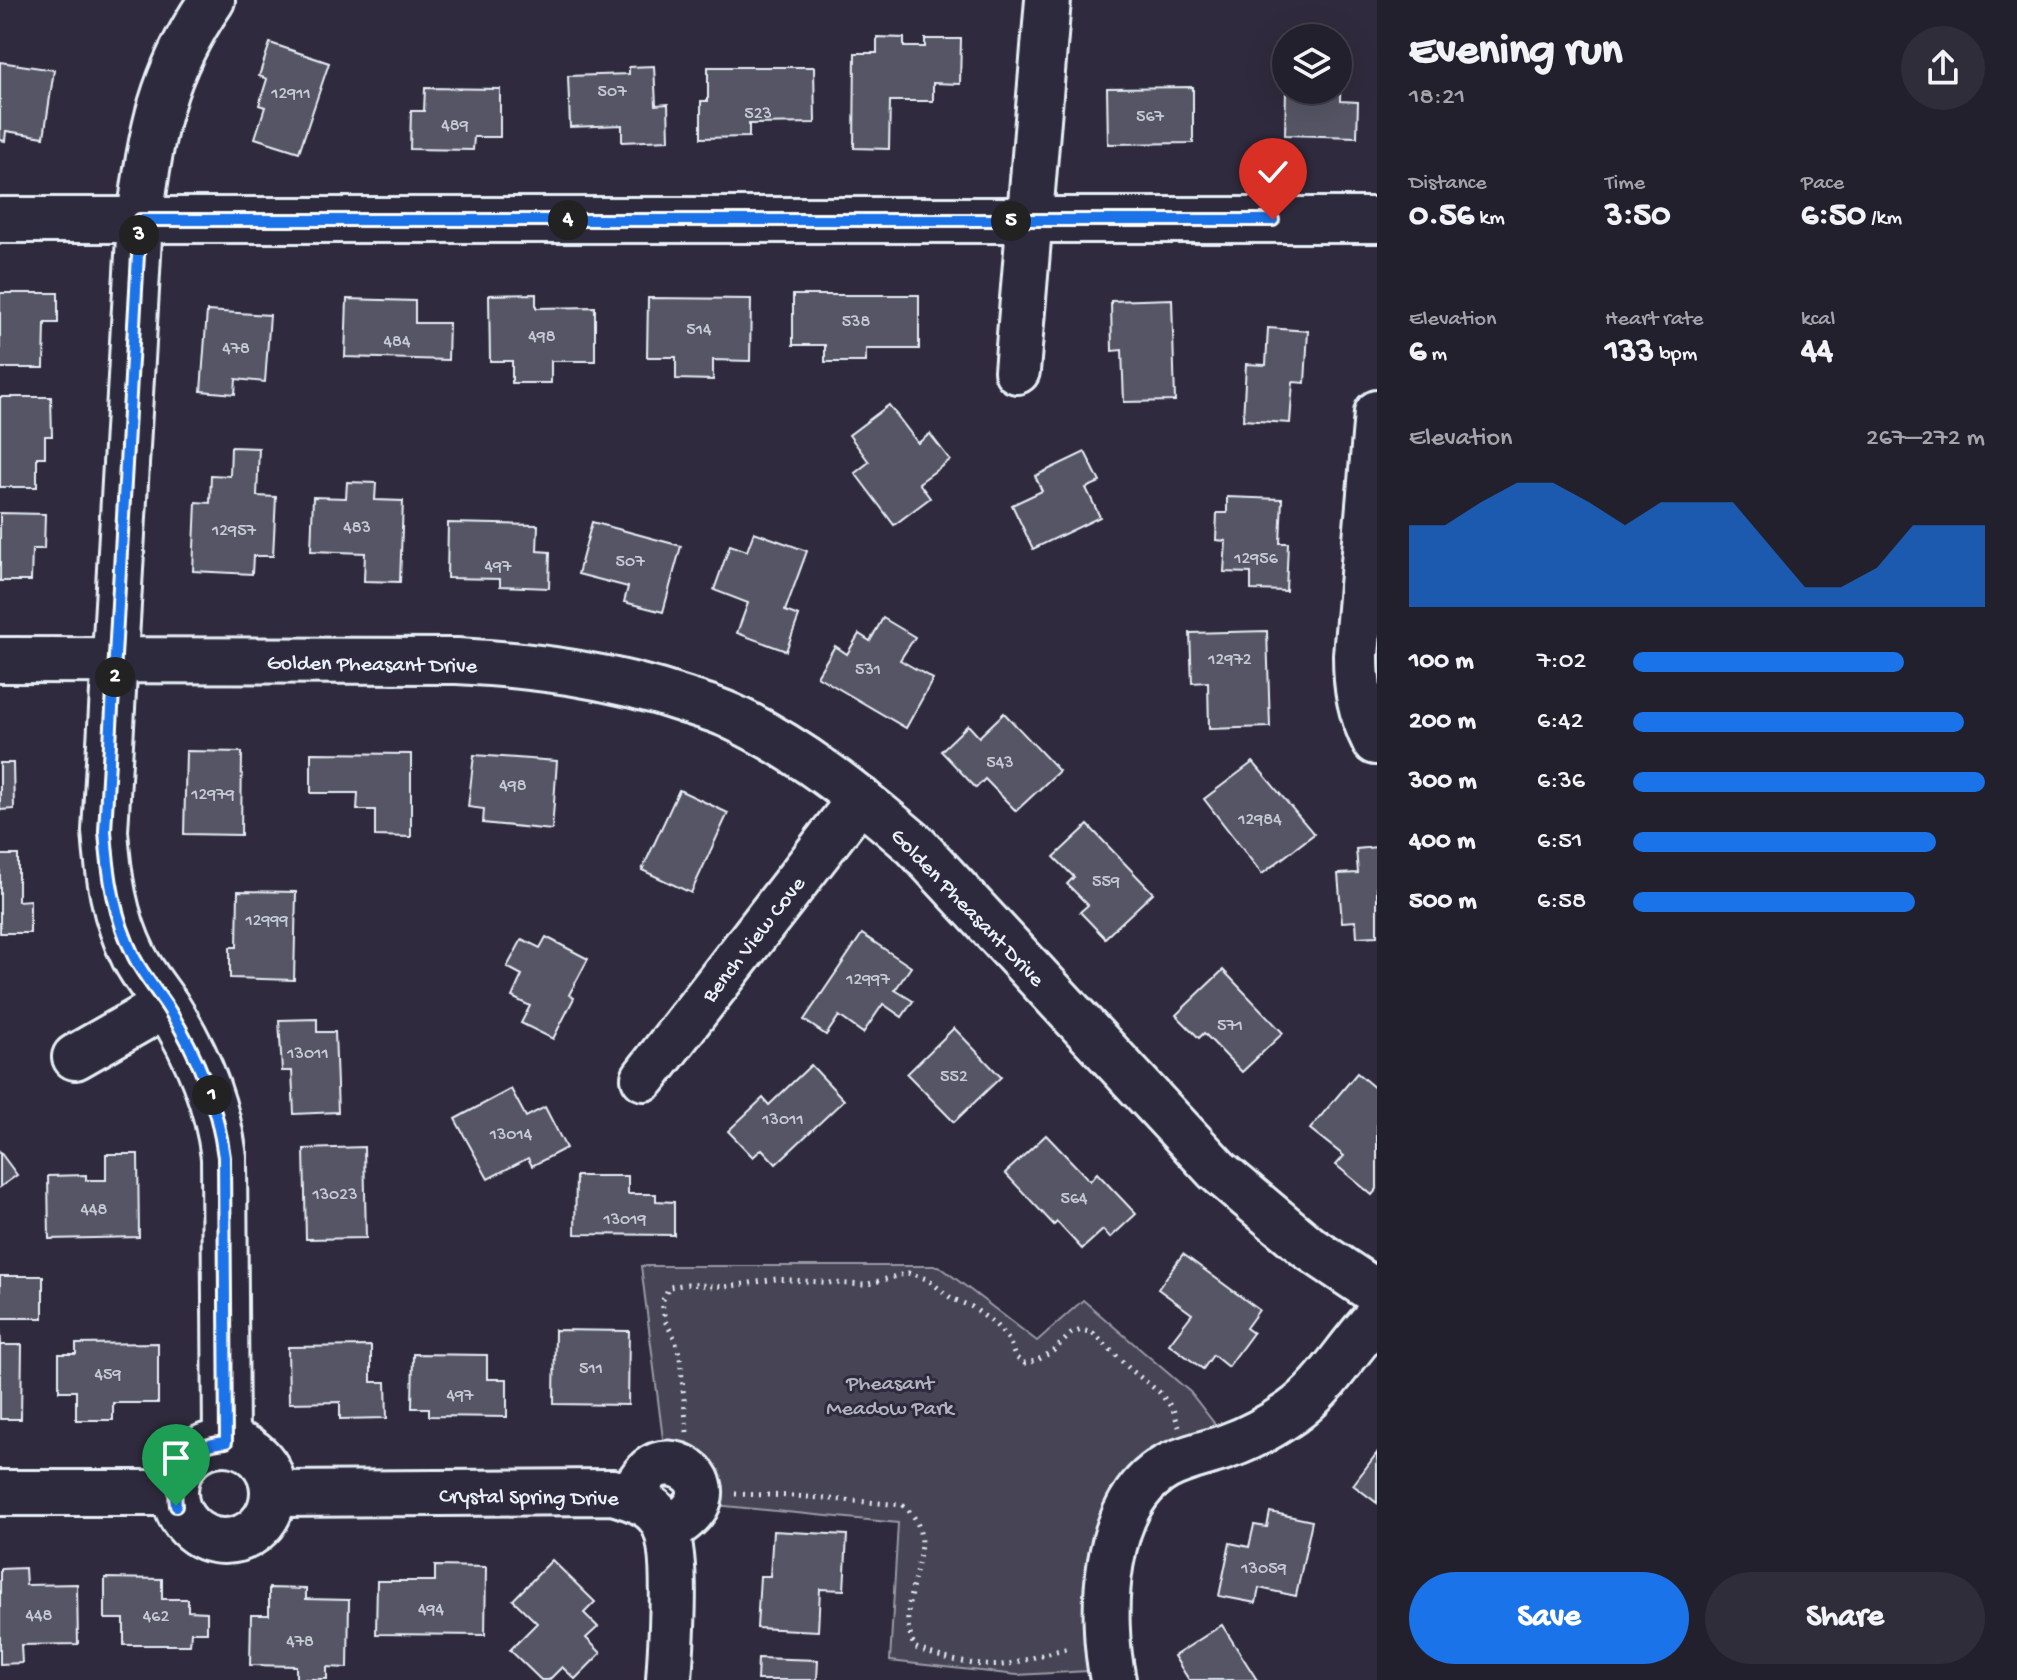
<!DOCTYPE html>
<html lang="en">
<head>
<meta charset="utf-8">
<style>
	body { margin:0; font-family:"Gochi Hand",sans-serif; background:#2f2d3a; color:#f1f3f6; height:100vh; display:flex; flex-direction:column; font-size:30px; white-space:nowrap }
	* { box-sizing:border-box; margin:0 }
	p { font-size:26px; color:#a3a3aa }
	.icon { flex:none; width:44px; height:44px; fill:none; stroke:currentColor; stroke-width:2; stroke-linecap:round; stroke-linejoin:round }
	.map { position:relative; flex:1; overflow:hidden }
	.details { display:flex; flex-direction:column; background:#23202e; width:640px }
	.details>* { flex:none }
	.controls { position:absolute; left:1272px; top:24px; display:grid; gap:16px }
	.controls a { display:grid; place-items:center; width:80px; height:80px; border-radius:50%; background:#23202e; box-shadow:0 8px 32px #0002,0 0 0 2px #403e4a; font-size:40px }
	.pin { position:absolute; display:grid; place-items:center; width:68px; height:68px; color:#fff; margin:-82px -34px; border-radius:50% 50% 50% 0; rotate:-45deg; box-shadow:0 0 8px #0007 }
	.pin .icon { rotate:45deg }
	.km { position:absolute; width:40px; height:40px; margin:-20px; border-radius:50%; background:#222; color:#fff; font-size:22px; line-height:40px; text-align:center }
	.round { display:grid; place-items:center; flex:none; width:84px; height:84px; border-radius:42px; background:#2f2d3a }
	.overview { display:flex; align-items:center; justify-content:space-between; height:136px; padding:0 32px }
	h1 { font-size:44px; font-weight:700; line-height:60px }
	.metrics { display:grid; grid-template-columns:repeat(3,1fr); gap:12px; height:136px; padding:8px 32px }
	.metrics div { display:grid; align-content:center }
	.metrics b { font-size:34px; font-weight:700 }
	.metrics small { font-size:22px; font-weight:400 }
	.metrics p { font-size:22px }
	.chart { height:224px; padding:16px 32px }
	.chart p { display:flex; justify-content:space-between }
	.chart svg { width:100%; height:144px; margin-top:8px; fill:#1a73e8; opacity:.7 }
	.cta { display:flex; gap:16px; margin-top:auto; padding:16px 32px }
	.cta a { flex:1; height:92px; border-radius:48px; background:#1a73e8; color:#fff; font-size:32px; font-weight:700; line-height:92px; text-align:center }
	.cta a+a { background:#2f2d3a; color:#f1f3f6 }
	ul { padding:0 32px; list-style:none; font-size:26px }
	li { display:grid; grid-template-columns:128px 96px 1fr; align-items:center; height:60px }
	li i { height:20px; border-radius:10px; background:#1a73e8 }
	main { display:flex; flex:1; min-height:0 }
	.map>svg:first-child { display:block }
</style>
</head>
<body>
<main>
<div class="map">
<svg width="1377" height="1680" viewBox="0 0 1377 1680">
	<rect width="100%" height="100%" fill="#2f2a3d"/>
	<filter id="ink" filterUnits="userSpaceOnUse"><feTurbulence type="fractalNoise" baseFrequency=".0125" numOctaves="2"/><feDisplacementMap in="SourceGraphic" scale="16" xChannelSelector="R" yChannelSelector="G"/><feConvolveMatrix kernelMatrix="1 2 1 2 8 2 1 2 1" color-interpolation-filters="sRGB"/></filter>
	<g filter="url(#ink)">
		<path fill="#464455" stroke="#979aa6" stroke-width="2" d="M641,1266H939L1037,1341L1083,1300L1190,1392L1221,1432L1172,1447L1087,1613L1088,1671L1017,1675L890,1661L898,1523L715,1505L664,1447Z"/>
		<g fill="#575565" stroke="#e8f1f8" stroke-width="2">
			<path d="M877,37L904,38V47H925V39H961L960,84L933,83V101H890L889,149L854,148L855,53H877Z"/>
			<path d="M270,43L329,63L299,152L255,138L265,107L259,105L267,79L259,76Z"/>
			<path d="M1338,51H1341L1340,101L1358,102L1357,137L1285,135L1286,90H1338Z"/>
			<path d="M0,62L54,70L44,137L6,131L5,141L0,140Z"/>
			<path d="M654,66L656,105L668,104L669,140L622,142V125L570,127L568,76L629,74V67Z"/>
			<path d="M708,67H814L815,123L749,124V137L701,138V101H708Z"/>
			<path d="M1193,87V143L1108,144L1107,88Z"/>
			<path d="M425,88L500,89V137H474L473,150L410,149L411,111H424Z"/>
			<path d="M0,293H58V323H45L44,368H0Z"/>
			<path d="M536,294V308L595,307V361H551V383H512V361H490L489,295Z"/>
			<path d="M793,295H919V349H866V362H825V345H793Z"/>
			<path d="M648,298L751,299L750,361L713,360V380L676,379V357H647Z"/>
			<path d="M347,299L415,301V323H449L448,360L345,357Z"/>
			<path d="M1172,299L1175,401L1124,402L1122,350L1112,351L1111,301Z"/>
			<path d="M207,311L270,315L265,382L236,379L235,394L201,391Z"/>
			<path d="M1268,328L1308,331L1305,383L1293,382L1290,423L1243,420L1246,364L1266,365Z"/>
			<path d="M0,397H51L52,436H45V457H37V487H0Z"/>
			<path d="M889,405L918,443L930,434L950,460L919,483L930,498L894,525L855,473L869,462L849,435Z"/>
			<path d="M231,447L259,448L257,496L276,497L273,556H253L252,574L193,571L196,502L210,503L211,475L230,476Z"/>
			<path d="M1085,452L1100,482L1086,488L1100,517L1033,549L1012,505L1042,491L1035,476Z"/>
			<path d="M347,482L376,483L375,500L403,501L400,582L364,581L365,553L311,551L313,497L346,498Z"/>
			<path d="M1227,497L1282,499L1280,543H1288L1286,591L1251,590V573L1224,572L1226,541L1216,540L1217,513H1227Z"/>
			<path d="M0,513L45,514L44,549H32L31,581H0Z"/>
			<path d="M592,522L681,546L663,612L624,602L628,587L578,574Z"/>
			<path d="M448,523L538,525L537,551L550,552L549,588L500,586V579L447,578Z"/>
			<path d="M754,532L807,551L785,611L799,616L786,651L737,633L748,603L714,590L730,545L747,551Z"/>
			<path d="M883,618L915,637L900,660L933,679L906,728L817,676L835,646L847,654L859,634L870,641Z"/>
			<path d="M1267,631L1270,727L1209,729L1208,682L1192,683L1190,633Z"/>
			<path d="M1004,713L1059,771L1016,811L985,779L976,788L941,751L968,725L979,737Z"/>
			<path d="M186,751L242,752L241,835L184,834Z"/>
			<path d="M311,753L411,754V837L375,836V810H357L358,793H311Z"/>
			<path d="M474,755L557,761L552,830L483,823L484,809L468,807Z"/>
			<path d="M1253,762L1314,834L1262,874L1204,799Z"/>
			<path d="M0,763H13L14,809L0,810Z"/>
			<path d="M679,790L728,813L691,893L642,870Z"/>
			<path d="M1088,825L1153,893L1105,938L1080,912L1088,905L1067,884L1074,877L1054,857Z"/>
			<path d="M1377,847V936L1357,937L1356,921L1342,922L1338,874L1358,873L1356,849Z"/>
			<path d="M0,855H18V901L30,900V933H0Z"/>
			<path d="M238,891L296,892L294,980L230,978V947H237Z"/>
			<path d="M862,934L911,967L895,990L913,1001L902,1017L883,1004L863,1033L839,1016L826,1035L804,1020Z"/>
			<path d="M546,937L588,959L569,995L574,998L553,1039L521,1023L530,1006L512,997L522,975L507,967L522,939L540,948Z"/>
			<path d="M1223,970L1283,1033L1242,1072L1204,1033L1199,1038L1176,1015Z"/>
			<path d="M317,1019V1032H335L338,1112L294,1114L292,1071H282L279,1020Z"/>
			<path d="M954,1028L1001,1077L954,1122L907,1074Z"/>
			<path d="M811,1065L844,1100L776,1164L762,1149L753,1157L728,1131L763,1098L769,1105Z"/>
			<path d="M1357,1073L1377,1090V1189L1372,1195L1336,1165L1344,1156L1310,1129Z"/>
			<path d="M511,1089L526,1117L545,1107L566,1148L532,1166L528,1158L488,1179L455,1119Z"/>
			<path d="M1046,1135L1090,1181L1097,1173L1136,1214L1110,1238L1103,1230L1082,1249L1057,1222L1054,1225L1005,1173Z"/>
			<path d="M364,1147L366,1238L306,1239L304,1149Z"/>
			<path d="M0,1152L17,1175L0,1187Z"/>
			<path d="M106,1154H138L139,1237L49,1239L48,1176L86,1175V1180H106Z"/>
			<path d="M576,1176H628V1194H656V1201L674,1202V1235L575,1234Z"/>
			<path d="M1183,1254L1259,1310L1246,1328L1253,1333L1228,1367L1213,1355L1203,1369L1169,1344L1192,1314L1158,1289Z"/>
			<rect x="0" y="1276" width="43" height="42"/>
			<path d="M0,1327L1,1345H22L21,1419H0Z"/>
			<path d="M555,1330L629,1331L628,1405L554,1404Z"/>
			<path d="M158,1343V1403H113V1420H76V1391H59V1354H76V1344Z"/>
			<path d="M371,1346V1382H386L387,1418L340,1419V1402L289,1403L288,1347Z"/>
			<path d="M413,1354L487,1355V1379H507V1417L429,1416V1408H412Z"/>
			<path d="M1377,1453V1503L1353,1485Z"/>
			<path d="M1270,1512L1312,1521L1296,1596L1259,1588L1256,1603L1219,1596L1230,1543L1249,1547L1254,1525L1267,1527Z"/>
			<path d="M773,1531L847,1535L844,1590L820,1589L818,1631L757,1628L760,1576H770Z"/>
			<path d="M552,1560L595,1602L584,1613L598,1627L586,1638L601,1653L575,1679L562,1667L549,1680H541L510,1650L537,1623L513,1600Z"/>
			<path d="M435,1566L486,1567L485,1635L376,1634L377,1581H435Z"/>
			<path d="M25,1568L26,1585L77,1584L78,1644L21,1645L22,1663L0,1664V1569Z"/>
			<path d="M105,1578L162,1579V1599H188V1611L207,1612V1632H191L190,1645H124V1619H105Z"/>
			<path d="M269,1588L306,1589V1599L349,1600L348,1668L327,1667V1679H296V1666L250,1665L251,1615H269Z"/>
			<path d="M1222,1625L1257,1680H1189L1174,1656Z"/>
			<path d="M758,1658L818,1660L817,1680H757Z"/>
		</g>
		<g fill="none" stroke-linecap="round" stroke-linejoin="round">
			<g stroke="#e8f1f8" stroke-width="50">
				<g id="minor">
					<path d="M212,0C162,72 150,135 140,220L105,831C108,874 114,917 134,957C143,975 157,991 168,1008C198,1055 217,1102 224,1157L226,1442"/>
					<path d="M0,220H1377"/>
					<path d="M1017,371L1048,0"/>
					<path d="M0,660L457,661C535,665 610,675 684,700C699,705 716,709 730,716C799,748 858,796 915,845L1217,1170L1308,1247L1377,1293"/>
					<path d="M1375,742C1360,712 1356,688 1356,655L1377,413"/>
					<path d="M75,1057L166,1005"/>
					<path d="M644,1078L860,799"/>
					<circle cx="224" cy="1492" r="49"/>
					<path d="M0,1493H175"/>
					<path d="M274,1494L613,1492C630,1497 651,1503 661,1519C680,1546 671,1645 669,1680"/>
					<path d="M630,1497C636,1488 641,1477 649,1470C672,1451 713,1477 696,1506C689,1517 678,1524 667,1531"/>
					<path d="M1113,1680C1100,1617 1102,1504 1165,1468C1185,1457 1207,1454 1228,1446C1251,1438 1272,1426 1292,1412C1327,1387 1347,1348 1377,1317"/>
				</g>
			</g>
			<g stroke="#e8f1f8" stroke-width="5" stroke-dasharray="2 6" stroke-linecap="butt">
				<path d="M687,1432L680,1357L675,1339L665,1321L662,1302L669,1287L688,1284L725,1287L776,1279L864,1285L908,1273L927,1279L951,1298L972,1307L995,1324L1009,1340L1015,1357L1024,1363L1036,1361L1053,1351L1071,1334L1081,1330L1093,1333L1130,1369L1159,1392L1173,1409L1179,1427"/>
				<path d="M735,1494L796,1496L902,1505C940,1533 909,1576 908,1616C907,1627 911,1637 914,1647C936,1657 978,1668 1002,1665C1026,1662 1048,1651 1071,1648"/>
			</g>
			<use href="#minor" stroke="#2f2a3d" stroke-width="44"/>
		</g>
	</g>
	<g fill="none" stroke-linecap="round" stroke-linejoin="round" filter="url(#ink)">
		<g stroke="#fff" stroke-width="16">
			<path id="route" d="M176,1506C172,1469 188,1445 226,1442L224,1157C217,1103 198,1055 168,1008C157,991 143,975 134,957C114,917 108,875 105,831L140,220H1273"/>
		</g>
		<use href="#route" stroke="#1a73e8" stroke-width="10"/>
	</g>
	<g text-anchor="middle" stroke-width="6" stroke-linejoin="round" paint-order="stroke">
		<g font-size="18" fill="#c4cad3">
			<text x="612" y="96">507</text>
			<text x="291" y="98">12911</text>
			<text x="758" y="118">523</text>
			<text x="1150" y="121">567</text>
			<text x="455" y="130">489</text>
			<text x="856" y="326">538</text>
			<text x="699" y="334">514</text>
			<text x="542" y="341">498</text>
			<text x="397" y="346">484</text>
			<text x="236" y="353">478</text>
			<text x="357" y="532">483</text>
			<text x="234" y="535">12957</text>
			<text x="1256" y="563">12956</text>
			<text x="630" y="566">507</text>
			<text x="498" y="571">497</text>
			<text x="1230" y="664">12972</text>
			<text x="868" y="674">531</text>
			<text x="1000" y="767">543</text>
			<text x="513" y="790">498</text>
			<text x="213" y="799">12979</text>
			<text x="1260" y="824">12984</text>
			<text x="1106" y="886">559</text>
			<text x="267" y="925">12999</text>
			<text x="868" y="984">12997</text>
			<text x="1230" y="1030">571</text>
			<text x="308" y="1058">13011</text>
			<text x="954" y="1081">552</text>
			<text x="783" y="1124">13011</text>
			<text x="511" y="1139">13014</text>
			<text x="335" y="1199">13023</text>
			<text x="1074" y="1203">564</text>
			<text x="94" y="1214">448</text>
			<text x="625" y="1224">13019</text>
			<text x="591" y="1373">511</text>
			<text x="108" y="1379">459</text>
			<text x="460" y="1400">497</text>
			<text x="1264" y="1573">13059</text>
			<text x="431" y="1614">494</text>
			<text x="39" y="1620">448</text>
			<text x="156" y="1621">462</text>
			<text x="300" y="1646">478</text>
		</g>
		<g font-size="22" fill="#e8f1f8" stroke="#2f2a3d">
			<text transform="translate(372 662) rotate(1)" y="8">Golden Pheasant Drive</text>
			<text transform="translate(969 906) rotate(46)" y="8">Golden Pheasant Drive</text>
			<text transform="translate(752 938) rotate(-52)" y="8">Bench View Cove</text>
			<text transform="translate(529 1495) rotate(1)" y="8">Crystal Spring Drive</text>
		</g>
		<g font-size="22" fill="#afb4bf" stroke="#2f2a3d">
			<text x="890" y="1389">Pheasant<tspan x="890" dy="25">Meadow Park</tspan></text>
		</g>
	</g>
</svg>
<div class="controls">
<a><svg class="icon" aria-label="layers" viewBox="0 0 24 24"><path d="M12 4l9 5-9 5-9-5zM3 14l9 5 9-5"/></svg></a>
</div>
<div class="pin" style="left:176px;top:1506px;background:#1e9e55"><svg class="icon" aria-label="arrive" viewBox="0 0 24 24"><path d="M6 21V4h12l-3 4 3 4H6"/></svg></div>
<div class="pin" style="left:1273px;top:220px;background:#d93025"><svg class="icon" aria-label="check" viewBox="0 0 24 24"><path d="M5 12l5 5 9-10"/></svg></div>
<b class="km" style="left:212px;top:1095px">1</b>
<b class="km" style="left:115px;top:677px">2</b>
<b class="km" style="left:139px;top:235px">3</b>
<b class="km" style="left:568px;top:220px">4</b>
<b class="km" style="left:1011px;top:221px">5</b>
</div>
<section class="details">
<div class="overview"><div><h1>Evening run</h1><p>18:21</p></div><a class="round"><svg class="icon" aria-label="share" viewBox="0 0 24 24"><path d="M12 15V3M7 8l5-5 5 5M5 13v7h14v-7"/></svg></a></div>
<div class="metrics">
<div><p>Distance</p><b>0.56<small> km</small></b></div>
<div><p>Time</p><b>3:50</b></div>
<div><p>Pace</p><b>6:50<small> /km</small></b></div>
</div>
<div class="metrics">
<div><p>Elevation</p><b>6<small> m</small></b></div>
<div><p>Heart rate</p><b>133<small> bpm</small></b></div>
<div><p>kcal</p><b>44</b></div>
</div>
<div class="chart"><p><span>Elevation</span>267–272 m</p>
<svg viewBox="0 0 160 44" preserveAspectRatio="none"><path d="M0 44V19L10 19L20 12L30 6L40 6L50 12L60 19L70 12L80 12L90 12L100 25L110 38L120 38L130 32L140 19L150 19L160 19V44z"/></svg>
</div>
<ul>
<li><b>100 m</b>7:02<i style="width:77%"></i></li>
<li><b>200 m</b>6:42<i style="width:94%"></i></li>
<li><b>300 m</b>6:36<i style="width:100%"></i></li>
<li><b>400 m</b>6:51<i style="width:86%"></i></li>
<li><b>500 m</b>6:58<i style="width:80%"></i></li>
</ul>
<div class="cta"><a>Save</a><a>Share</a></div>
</section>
</main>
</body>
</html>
